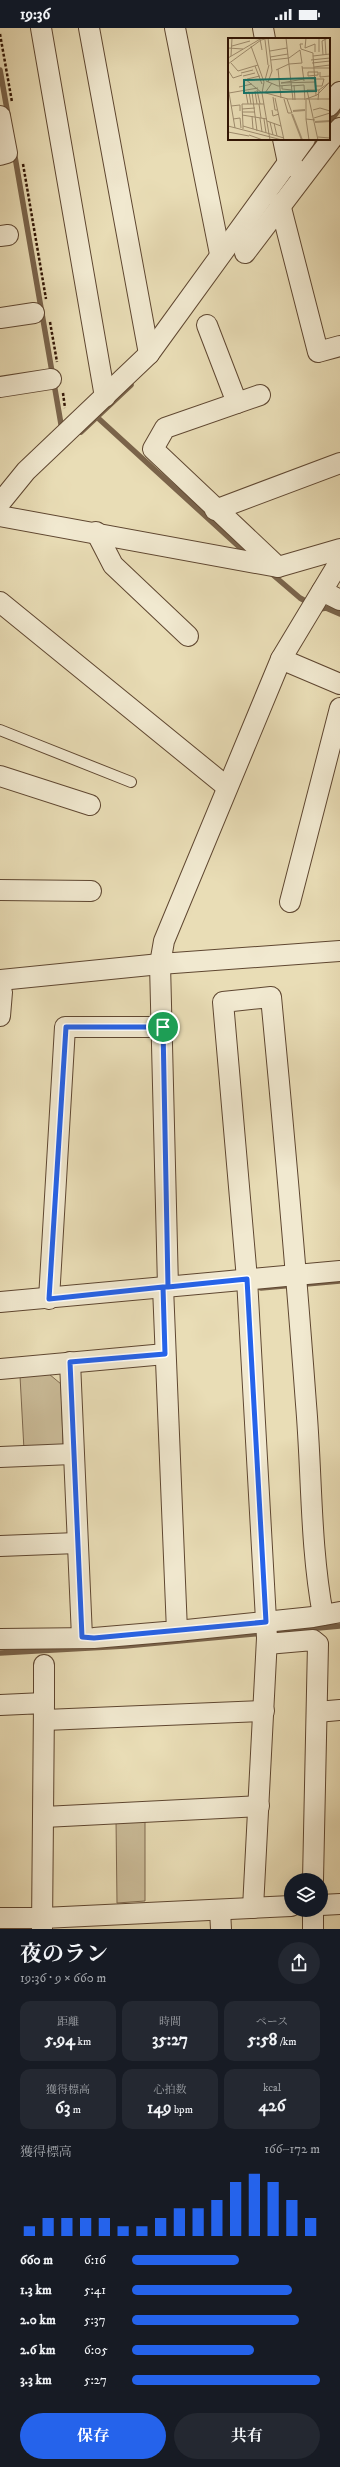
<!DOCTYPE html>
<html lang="ja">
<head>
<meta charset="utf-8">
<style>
	body { margin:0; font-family:"IM FELL DW Pica","Noto Serif JP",serif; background:#242831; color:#f1f3f6; height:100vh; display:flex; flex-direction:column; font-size:15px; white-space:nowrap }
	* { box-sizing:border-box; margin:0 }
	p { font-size:13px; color:#9ea1a6 }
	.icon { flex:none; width:22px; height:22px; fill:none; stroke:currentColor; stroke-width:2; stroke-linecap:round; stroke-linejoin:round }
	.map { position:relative; height:1901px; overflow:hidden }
	.details { display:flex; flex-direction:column; background:#171b24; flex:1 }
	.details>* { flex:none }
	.tools { position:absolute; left:284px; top:1845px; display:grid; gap:8px }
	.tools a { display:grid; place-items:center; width:44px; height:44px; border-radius:50%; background:#171b24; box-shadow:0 4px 16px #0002; font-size:20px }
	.pin { position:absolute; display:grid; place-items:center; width:34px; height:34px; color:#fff; margin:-17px; border:2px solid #fff; border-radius:50%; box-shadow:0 1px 4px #0007 }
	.round { display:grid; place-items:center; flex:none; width:42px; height:42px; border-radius:21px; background:#242831 }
	.overview { display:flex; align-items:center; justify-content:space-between; height:68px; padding:0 20px }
	h1 { font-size:22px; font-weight:700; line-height:30px }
	.figures { display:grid; grid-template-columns:repeat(3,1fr); gap:6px; height:68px; padding:4px 20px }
	.figures div { display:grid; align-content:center; border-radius:10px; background:#242831; text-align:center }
	.figures b { font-size:17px; font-weight:700 }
	.figures small { font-size:11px; font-weight:400 }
	.figures p { font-size:11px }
	.chart { height:112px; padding:8px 20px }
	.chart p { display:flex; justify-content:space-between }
	.chart svg { width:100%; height:72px; margin-top:4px; stroke:#2563eb; stroke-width:6 }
	.cta { display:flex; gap:8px; margin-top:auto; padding:8px 20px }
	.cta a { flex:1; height:46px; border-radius:24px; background:#2563eb; color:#fff; font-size:16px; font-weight:700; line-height:46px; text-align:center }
	.cta a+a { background:#242831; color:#f1f3f6 }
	ul { padding:0 20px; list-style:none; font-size:13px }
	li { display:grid; grid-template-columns:64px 48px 1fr; align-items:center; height:30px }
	li i { height:10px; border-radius:5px; background:#2563eb }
	.status { display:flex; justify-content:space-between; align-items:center; height:28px; padding:0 20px; background:#171b24; direction:ltr }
	.status svg { height:11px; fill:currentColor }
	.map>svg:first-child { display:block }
</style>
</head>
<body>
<div class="status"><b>19:36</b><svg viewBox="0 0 49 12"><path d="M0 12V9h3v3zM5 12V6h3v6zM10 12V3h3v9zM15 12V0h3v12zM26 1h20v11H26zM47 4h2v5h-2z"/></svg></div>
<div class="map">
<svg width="340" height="1901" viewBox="0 0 340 1901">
	<rect width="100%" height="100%" fill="#e9ddb6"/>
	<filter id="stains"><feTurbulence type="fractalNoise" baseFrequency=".005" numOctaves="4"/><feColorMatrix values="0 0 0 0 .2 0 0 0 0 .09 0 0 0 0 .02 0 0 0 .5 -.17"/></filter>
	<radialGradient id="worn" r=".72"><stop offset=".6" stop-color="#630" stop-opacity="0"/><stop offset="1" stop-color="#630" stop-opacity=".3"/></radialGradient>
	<g fill="#cabb98" stroke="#7e684e">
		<path d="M49,1346L61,1356L63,1415L60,1421L24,1422L20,1348Z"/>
		<path d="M145,1790V1873L117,1875L116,1792Z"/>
	</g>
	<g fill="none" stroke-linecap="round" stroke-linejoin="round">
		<g stroke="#7a644b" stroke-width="5.5">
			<path d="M0,42L8,87"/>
			<path d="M329,95L340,80"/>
			<path d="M310,120L317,111"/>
			<path d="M14,123L62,402"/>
			<path d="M98,390L247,526"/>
			<path d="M81,404L131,357"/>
			<path d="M272,546L300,570L320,581L326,580L340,586"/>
			<path d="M261,1260L340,1253"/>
			<path d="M0,1625L125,1618L340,1598"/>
		</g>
		<g stroke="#5f4731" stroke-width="12">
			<path id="service" d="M0,702L131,754"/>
		</g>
		<g stroke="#5f4731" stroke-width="22">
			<g id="minor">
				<path d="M41,0L105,369"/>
				<path d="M89,0L149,326"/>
				<path d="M175,0L220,226"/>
				<path d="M263,0L265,11"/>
				<path d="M329,78L340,64"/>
				<path d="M0,88L7,125L0,127"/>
				<path d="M283,111L288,135L294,139"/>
				<path d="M280,176L318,324L340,318"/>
				<path d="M0,208L8,207"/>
				<path d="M245,225L340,100"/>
				<path d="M0,290L34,285"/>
				<path d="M207,297L237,375"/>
				<path d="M0,359L51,351"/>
				<path d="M260,367L165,400L153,421L278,539"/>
				<path d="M0,475L26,443L149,326L305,111"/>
				<path d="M215,482L340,435"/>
				<path d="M0,488L278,539L340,521"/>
				<path d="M96,504L113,537L188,608"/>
				<path d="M322,563L340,572"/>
				<path d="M0,574L227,759"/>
				<path d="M281,631L340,656"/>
				<path d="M0,748L90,777"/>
				<path d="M0,862L91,863"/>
				<path d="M290,874L340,680"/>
				<path d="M0,952L160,936L340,923"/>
				<path d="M0,988L2,964"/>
				<path d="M168,1259L160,936L164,913L281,631L340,533"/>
				<path d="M49,1271L65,999H163"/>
				<path d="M0,1274L340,1243"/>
				<path d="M70,1334L82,1609"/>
				<path d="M0,1341L165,1326"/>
				<path d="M0,1429L72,1426"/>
				<path d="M0,1518L77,1515"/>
				<path d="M177,1603L313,1589L340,1584"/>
				<path d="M0,1611L94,1610L177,1603L163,1259"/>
				<path d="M267,1616L313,1612L318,1616L313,1852"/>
				<path d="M44,1637V1675"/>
				<path d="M0,1677L44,1675L42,1901"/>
				<path d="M317,1684L340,1682"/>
				<path d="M45,1692L264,1683"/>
				<path d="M44,1789L259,1778"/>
				<path d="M321,1877L340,1876"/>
				<path d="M253,1880L267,1610L247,1251L223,974L271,969C284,1105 296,1240 306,1376C312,1446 310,1517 323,1587"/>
				<path d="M220,1882L221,1901"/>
				<path d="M313,1882V1901"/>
				<path d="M0,1890H43L291,1878"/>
			</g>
		</g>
		<g stroke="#311505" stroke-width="2.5" stroke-dasharray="3 2" stroke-linecap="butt">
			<path d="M0,6L12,74"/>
			<path d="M23,136L46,271"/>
			<path d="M50,294L57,334"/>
			<path d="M63,365L65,380"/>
		</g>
		<use href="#service" stroke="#f1e9d0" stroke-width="10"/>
		<use href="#minor" stroke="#f1e9d0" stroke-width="20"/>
	</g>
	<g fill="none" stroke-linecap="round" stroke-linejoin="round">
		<g stroke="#fff" stroke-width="8">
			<path id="route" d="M163,999L168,1259H163L165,1326L70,1334L82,1609L94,1610L266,1594L247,1251L168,1259H163L49,1271L66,999H163"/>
		</g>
		<use href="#route" stroke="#2563eb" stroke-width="5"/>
	</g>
	<g transform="translate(228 10)">
		<rect width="102" height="102" fill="#e9ddb6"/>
		<path fill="none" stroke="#aa997a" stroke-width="2" d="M65,73L77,72M64,76L74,102M87,84L102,83"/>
		<path fill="none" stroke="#9f8d6f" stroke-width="1" d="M21,0L32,1L34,12M58,0L65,62M78,0L77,10L87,6V14M97,1L98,17M37,2L40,27M75,6H72L73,11L85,15V18M4,8L22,3M23,8L36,44L34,55L42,102M0,10L15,11M42,13L59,10M91,14V0M95,17L94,3L100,0M3,18L4,0M42,19L60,16M0,20L34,0M43,22L61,20L72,12L74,25L61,26M83,22L102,20M3,25L10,33L30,27M84,25L102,23M0,26L33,2L42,0M27,28L34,46M74,28L76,43M86,29L102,27M74,30H102M50,31L53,60M0,32L5,40L14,37M48,32L61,26M80,34H90V37L80,38ZM92,34V39L102,38M13,35L25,32M15,38L27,35M17,41L34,55M19,41L32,38M76,41L53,45L87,44M86,41H96L94,48H87M37,42L41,27M38,43L50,48L63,47M40,44L44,33L40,0M66,47L67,62M54,48V51L64,52M63,48L76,47L77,62M0,49L7,90M11,49L24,46M29,52L32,66M27,53L29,66M24,54L29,93M34,54L60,61H102M1,55L30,50M37,55L44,45M88,57L85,18L102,16M45,59L47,72H49M47,60L56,102M56,61L60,75H64M59,61L64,75M78,61L89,57L102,44L91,52M90,62L91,52H79L90,102M20,66L18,55L21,54L23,66M31,66L33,80M3,68L12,67V73M14,71L27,70M44,72L45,78L51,76M85,72L92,70L102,73M14,74H27M14,77L39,81M24,78L25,91M32,80L34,94M86,80L102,75M5,81L12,80L13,90M36,81L38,95M78,81V62M39,83L53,88M42,84L45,97M46,85L49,98M0,88L54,102M15,88L14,66H36M15,91V88L56,100M0,94L21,98M21,97L35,102M90,99L102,100M81,102L78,81L87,82"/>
		<path fill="#0f766e" fill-opacity="0.15" stroke="#0f766e" stroke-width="2" d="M87,40L88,53L16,55V42Z"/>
		<rect width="102" height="102" fill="none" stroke="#311505" stroke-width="2"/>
	</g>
	<rect width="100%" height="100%" filter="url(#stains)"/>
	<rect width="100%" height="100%" fill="url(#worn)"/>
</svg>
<div class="tools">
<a><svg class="icon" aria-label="layers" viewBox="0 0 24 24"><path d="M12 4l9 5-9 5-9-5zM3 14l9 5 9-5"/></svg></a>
</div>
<div class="pin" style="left:163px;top:999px;background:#1e9e55"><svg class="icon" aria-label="arrive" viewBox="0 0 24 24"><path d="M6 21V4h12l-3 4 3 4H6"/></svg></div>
</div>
<section class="details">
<div class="overview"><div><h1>夜のラン</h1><p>19:36 · 9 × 660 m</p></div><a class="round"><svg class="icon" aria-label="share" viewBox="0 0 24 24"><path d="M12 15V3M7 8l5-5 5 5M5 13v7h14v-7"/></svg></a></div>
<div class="figures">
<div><p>距離</p><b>5.94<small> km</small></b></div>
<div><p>時間</p><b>35:27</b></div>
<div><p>ペース</p><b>5:58<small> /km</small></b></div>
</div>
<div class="figures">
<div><p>獲得標高</p><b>63<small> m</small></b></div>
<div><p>心拍数</p><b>149<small> bpm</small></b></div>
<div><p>kcal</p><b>426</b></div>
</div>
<div class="chart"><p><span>獲得標高</span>166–172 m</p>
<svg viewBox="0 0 160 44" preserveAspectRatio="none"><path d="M5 44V38M15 44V33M25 44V33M35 44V33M45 44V33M55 44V38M65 44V38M75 44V33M85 44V27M95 44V27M105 44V22M115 44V11M125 44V6M135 44V11M145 44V22M155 44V33"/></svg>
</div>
<ul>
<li><b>660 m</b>6:16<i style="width:57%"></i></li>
<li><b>1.3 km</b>5:41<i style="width:85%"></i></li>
<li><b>2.0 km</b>5:37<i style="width:89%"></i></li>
<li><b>2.6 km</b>6:05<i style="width:65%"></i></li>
<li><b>3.3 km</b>5:27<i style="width:100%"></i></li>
</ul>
<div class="cta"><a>保存</a><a>共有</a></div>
</section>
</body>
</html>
